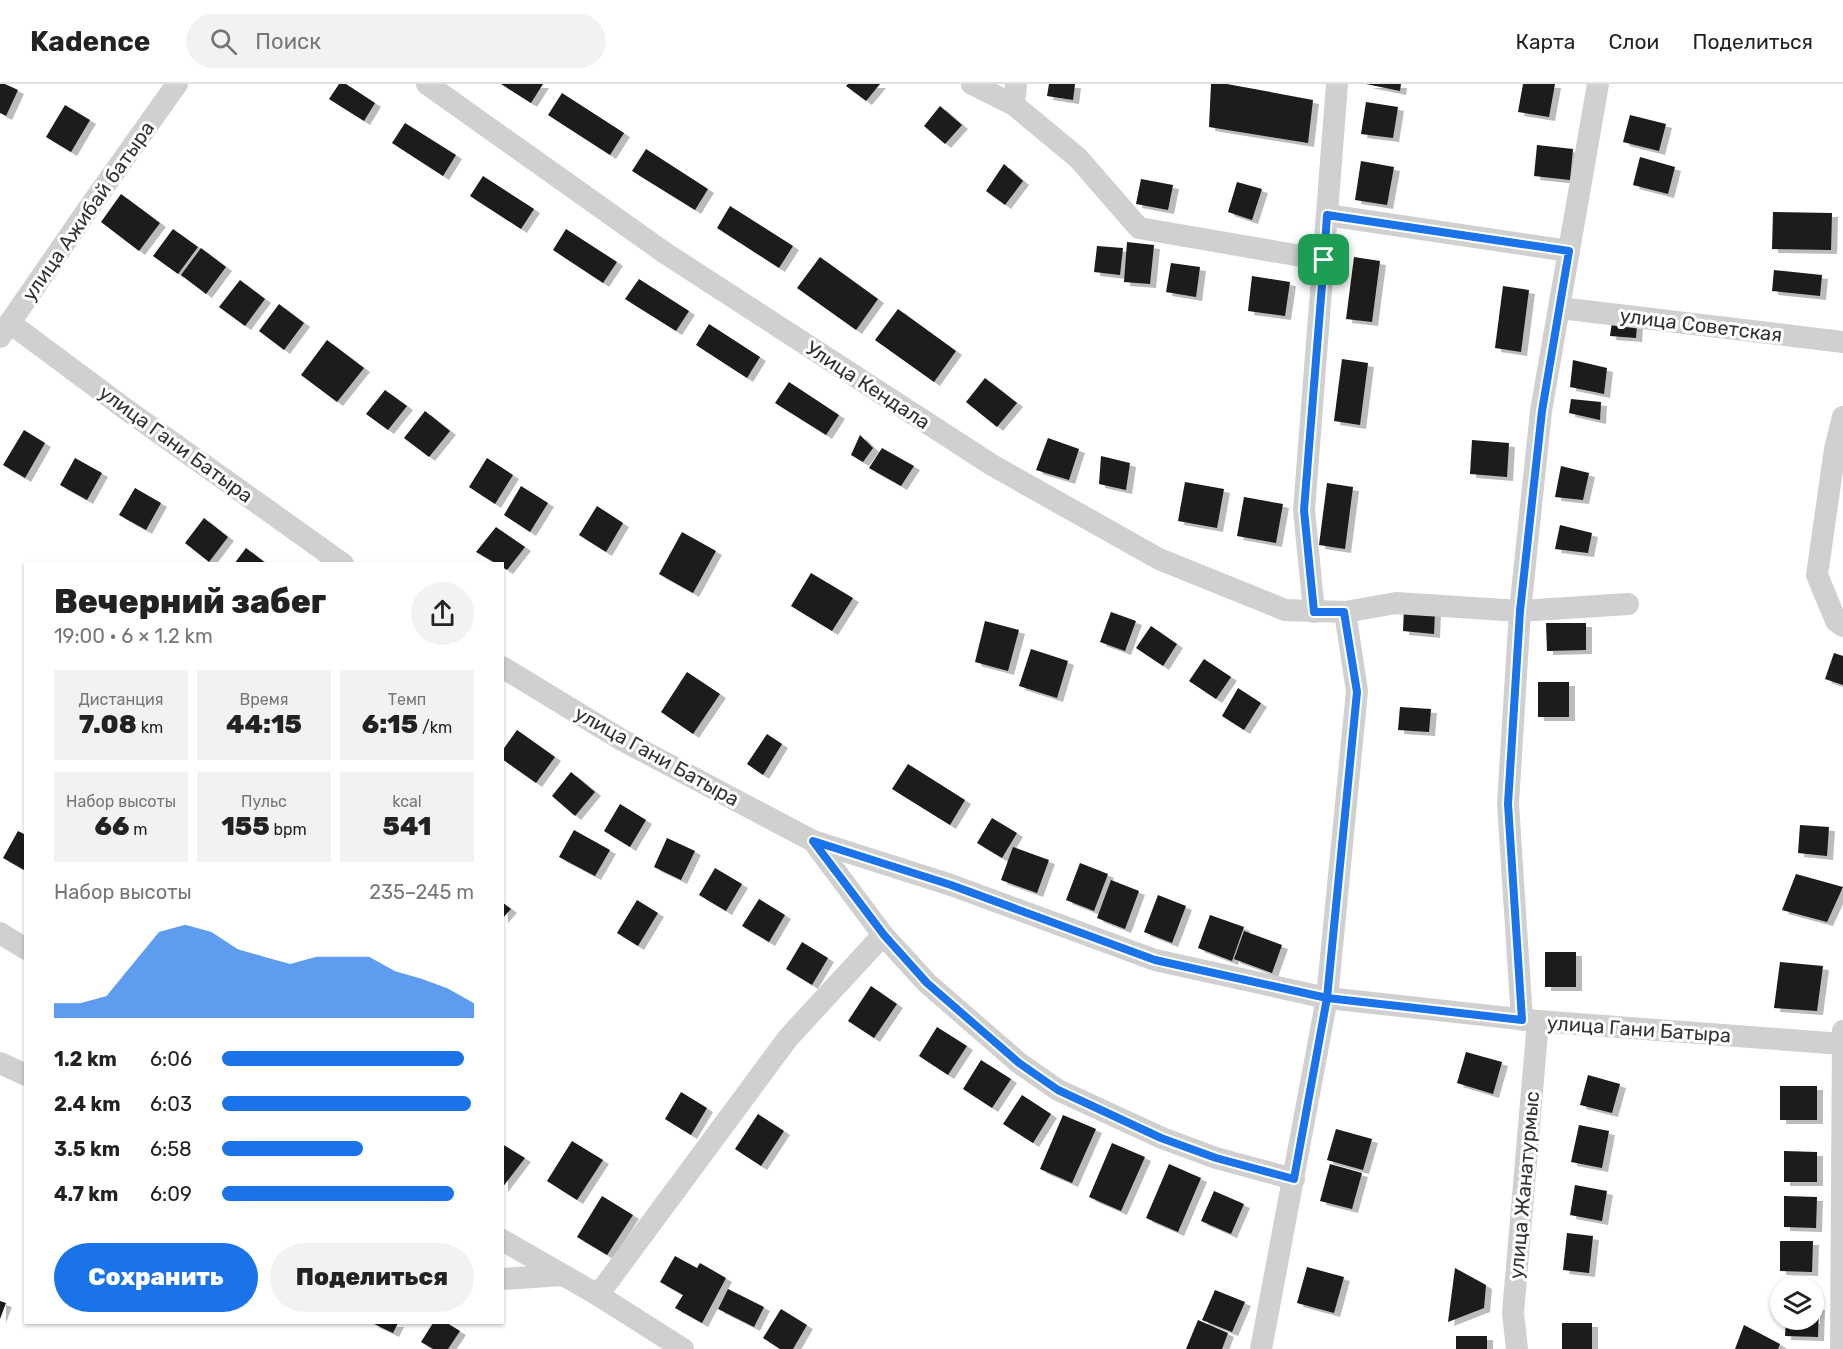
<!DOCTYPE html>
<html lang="ru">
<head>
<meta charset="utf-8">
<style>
	body { margin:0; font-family:Rubik,sans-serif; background:#f2f2f2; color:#222; height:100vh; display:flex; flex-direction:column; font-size:22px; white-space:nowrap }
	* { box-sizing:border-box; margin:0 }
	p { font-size:20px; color:#767676 }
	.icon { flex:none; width:33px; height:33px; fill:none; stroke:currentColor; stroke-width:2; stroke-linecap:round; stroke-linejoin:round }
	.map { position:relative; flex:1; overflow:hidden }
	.details { position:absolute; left:24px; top:478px; width:480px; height:762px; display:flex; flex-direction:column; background:#fff; border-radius:0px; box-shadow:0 2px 4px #0004 }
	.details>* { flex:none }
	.fabs { position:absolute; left:1770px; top:1192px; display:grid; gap:12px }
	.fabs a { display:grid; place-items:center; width:54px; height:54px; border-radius:50%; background:#fff; box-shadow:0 2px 4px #0004; font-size:30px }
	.pin { position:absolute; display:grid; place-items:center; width:51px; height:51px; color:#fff; margin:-26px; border-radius:12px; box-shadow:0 3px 9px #0006 }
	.round { display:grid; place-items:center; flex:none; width:63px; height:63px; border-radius:32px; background:#f2f2f2 }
	.overview { display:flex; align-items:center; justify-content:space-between; height:102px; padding:0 30px }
	h1 { font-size:33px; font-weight:800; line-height:45px }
	.stats { display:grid; grid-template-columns:repeat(3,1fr); gap:9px; height:102px; padding:6px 30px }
	.stats div { display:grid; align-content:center; border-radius:0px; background:#f2f2f2; text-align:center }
	.stats b { font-size:26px; font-weight:800 }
	.stats small { font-size:16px; font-weight:400 }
	.stats p { font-size:16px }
	.chart { height:168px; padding:12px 30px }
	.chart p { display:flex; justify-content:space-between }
	.chart svg { width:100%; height:108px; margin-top:6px; fill:#1a73e8; opacity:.7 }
	.cta { display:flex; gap:12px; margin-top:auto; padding:12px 30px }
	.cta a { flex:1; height:69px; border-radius:36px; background:#1a73e8; color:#fff; font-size:24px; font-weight:800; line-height:69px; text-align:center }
	.cta a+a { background:#f2f2f2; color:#222 }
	ul { padding:0 30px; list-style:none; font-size:20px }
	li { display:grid; grid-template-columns:96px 72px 1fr; align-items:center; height:45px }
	li i { height:15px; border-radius:8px; background:#1a73e8 }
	header { display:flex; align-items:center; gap:36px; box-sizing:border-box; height:84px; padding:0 30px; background:#fff; border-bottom:2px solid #e0e0e0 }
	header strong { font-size:28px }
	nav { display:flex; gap:33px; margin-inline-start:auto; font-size:21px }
	.search { width:420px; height:54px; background:#f2f2f2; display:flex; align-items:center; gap:15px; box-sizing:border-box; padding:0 21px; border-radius:33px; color:#767676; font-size:22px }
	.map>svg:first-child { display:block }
</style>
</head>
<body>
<header>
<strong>Kadence</strong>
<div class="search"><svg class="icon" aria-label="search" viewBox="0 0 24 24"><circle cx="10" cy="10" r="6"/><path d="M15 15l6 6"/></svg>Поиск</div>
<nav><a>Карта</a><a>Слои</a><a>Поделиться</a></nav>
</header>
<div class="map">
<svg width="1843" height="1265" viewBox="0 0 1843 1265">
	<defs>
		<filter id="shadow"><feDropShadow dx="6" dy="4" stdDeviation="0" flood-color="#0004"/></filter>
	</defs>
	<rect width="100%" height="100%" fill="#fff"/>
	<g fill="#1a1a1a" filter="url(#shadow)">
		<path d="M0,0H5L18,6L6,32L0,29Z"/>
		<path d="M339,0H346L375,19L364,37L329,15Z"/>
		<path d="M501,0H543L531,19Z"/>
		<path d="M848,0H880L866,17L846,2Z"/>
		<path d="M1049,0H1075L1073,16L1047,12Z"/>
		<path d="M1211,0H1227L1313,16L1308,59L1209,43Z"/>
		<path d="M1366,0H1401L1400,7Z"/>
		<path d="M1523,0H1555L1549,33L1518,28Z"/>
		<path d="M562,9L624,49L610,71L548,31Z"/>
		<path d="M1366,18L1398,23L1393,54L1361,50Z"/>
		<path d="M65,21L90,36L71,68L46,53Z"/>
		<path d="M940,22L962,41L945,60L924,42Z"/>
		<path d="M1630,31L1666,40L1659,67L1623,58Z"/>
		<path d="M405,39L456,71L443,92L392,59Z"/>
		<path d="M1537,61L1573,65L1570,96L1534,92Z"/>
		<path d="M646,65L708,105L695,126L632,87Z"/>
		<path d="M1640,73L1675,83L1668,110L1633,101Z"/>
		<path d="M1361,77L1394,83L1387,121L1355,116Z"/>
		<path d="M1004,80L1023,97L1005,121L986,107Z"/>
		<path d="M483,92L534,125L521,145L470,112Z"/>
		<path d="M1141,95L1173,101L1168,126L1136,120Z"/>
		<path d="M1237,98L1262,105L1252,136L1228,128Z"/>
		<path d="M121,110L160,139L139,167L101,138Z"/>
		<path d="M730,122L793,162L779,184L717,144Z"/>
		<path d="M1773,128L1832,129L1831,166L1772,165Z"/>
		<path d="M173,145L198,163L178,190L153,172Z"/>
		<path d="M566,145L617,178L603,199L553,166Z"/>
		<path d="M1127,158L1154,161L1150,200L1124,198Z"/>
		<path d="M1097,162L1123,164L1120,191L1094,188Z"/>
		<path d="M201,164L226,183L206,210L181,191Z"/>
		<path d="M820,173L878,215L856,246L797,204Z"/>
		<path d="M1354,173L1380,177L1372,238L1346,235Z"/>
		<path d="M1171,179L1200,183L1196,213L1166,208Z"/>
		<path d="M1774,186L1822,191L1820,212L1772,207Z"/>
		<path d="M1252,192L1290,198L1285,232L1248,227Z"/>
		<path d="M639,195L689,227L676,247L625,215Z"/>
		<path d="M240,196L265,215L245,242L219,223Z"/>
		<path d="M1503,202L1529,206L1521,268L1495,264Z"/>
		<path d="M279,220L304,239L284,266L259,247Z"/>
		<path d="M898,225L956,267L934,298L875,256Z"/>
		<path d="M1612,238L1637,241L1636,254L1610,252Z"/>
		<path d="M709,240L760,273L747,294L696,261Z"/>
		<path d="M327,256L364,284L337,318L301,291Z"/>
		<path d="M1342,275L1368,279L1360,341L1334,337Z"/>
		<path d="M1573,276L1607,284L1604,310L1570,303Z"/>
		<path d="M985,294L1017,319L997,343L966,318Z"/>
		<path d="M789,298L839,331L826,351L775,319Z"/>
		<path d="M385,306L407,322L388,346L366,330Z"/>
		<path d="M1571,315L1601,318L1600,336L1569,329Z"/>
		<path d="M425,327L450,347L429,373L404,354Z"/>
		<path d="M24,346L45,359L25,394L3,381Z"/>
		<path d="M860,351L873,364L863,378L851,371Z"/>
		<path d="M1048,354L1079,365L1069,396L1036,386Z"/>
		<path d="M1472,356L1509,359L1507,393L1470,390Z"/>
		<path d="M882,364L914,382L901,402L869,384Z"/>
		<path d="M1101,372L1130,379L1126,406L1099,400Z"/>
		<path d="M75,374L102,389L87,416L60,401Z"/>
		<path d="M487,374L513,391L495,420L469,403Z"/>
		<path d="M1561,382L1589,389L1583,416L1555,413Z"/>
		<path d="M1185,398L1224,405L1217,444L1178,437Z"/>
		<path d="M1327,399L1353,403L1345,465L1319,461Z"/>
		<path d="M521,402L548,419L530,448L504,431Z"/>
		<path d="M135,404L161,419L146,446L119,431Z"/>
		<path d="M1244,413L1283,420L1276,459L1237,452Z"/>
		<path d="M597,422L623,439L606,468L579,451Z"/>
		<path d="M204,434L228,453L209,478L185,459Z"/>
		<path d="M1560,441L1592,449L1588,469L1555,465Z"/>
		<path d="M496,443L525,463L507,486L502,483V480H497L476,468Z"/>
		<path d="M682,448L716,467L693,509L659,490Z"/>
		<path d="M246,464L267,480H234Z"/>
		<path d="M811,489L853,514L832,547L791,522Z"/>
		<path d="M1404,524L1435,527L1434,550L1403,547Z"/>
		<path d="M1111,528L1136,537L1125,567L1100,558Z"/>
		<path d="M985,537L1019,546L1008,587L975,578Z"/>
		<path d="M1546,539H1586V566L1547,567Z"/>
		<path d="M1151,542L1177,560L1163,582L1136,564Z"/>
		<path d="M1031,565L1068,577L1057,614L1019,602Z"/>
		<path d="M1834,569L1843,572V601L1825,595Z"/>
		<path d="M1204,575L1231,593L1216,615L1189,597Z"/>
		<path d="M687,588L720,610L693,650L661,628Z"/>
		<rect x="1538" y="598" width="31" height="35"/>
		<path d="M1238,604L1261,619L1244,646L1222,632Z"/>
		<path d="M1400,623L1431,625L1429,648L1398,646Z"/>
		<path d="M517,646L555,673L536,699L502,675V667Z"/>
		<path d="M767,650L782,660L763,691L747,680Z"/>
		<path d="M908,680L965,716L950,741L892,705Z"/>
		<path d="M571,688L595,708L575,732L552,712Z"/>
		<path d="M620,720L646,736L630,763L604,747Z"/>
		<path d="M992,734L1017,749L1002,774L977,759Z"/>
		<path d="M1800,741L1829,743L1827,772L1798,769Z"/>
		<path d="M574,746L610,766L595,792L559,773Z"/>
		<path d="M18,747L26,751V787L3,774Z"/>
		<path d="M667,754L695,767L681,796L654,783Z"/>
		<path d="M1013,763L1049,776L1037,809L1001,796Z"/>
		<path d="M1080,779L1108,790L1094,827L1066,816Z"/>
		<path d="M715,784L742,800L726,827L699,811Z"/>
		<path d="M1796,790L1843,803L1827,838L1782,826Z"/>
		<path d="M1111,796L1139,807L1125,845L1097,834Z"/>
		<path d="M1158,811L1186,822L1172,859L1144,848Z"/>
		<path d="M759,815L785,831L769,858L742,842Z"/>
		<path d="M637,816L658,829L638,862L617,849Z"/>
		<path d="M502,818L511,825L502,835Z"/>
		<path d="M1210,831L1244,843L1232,877L1198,864Z"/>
		<path d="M1244,847L1282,861L1272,889L1234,875Z"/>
		<path d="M802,858L828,874L812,901L786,885Z"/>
		<rect x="1545" y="868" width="31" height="35"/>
		<path d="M1780,878L1823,882L1817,927L1774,924Z"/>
		<path d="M871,902L897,920L874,954L848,937Z"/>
		<path d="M937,943L967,962L948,991L919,972Z"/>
		<path d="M1466,968L1502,978L1493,1010L1457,999Z"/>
		<path d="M981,976L1011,995L992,1024L963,1005Z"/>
		<path d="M1588,991L1620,1000L1612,1029L1580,1021Z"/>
		<rect x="1780" y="1002" width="37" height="34"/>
		<path d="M681,1008L707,1024L691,1051L665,1035Z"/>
		<path d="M1022,1011L1051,1030L1033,1059L1003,1040Z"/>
		<path d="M758,1030L784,1047L761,1082L735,1065Z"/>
		<path d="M1063,1031L1096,1045L1072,1099L1040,1085Z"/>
		<path d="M1579,1041L1609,1047L1602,1084L1571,1078Z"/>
		<path d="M1336,1045L1372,1055L1363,1086L1327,1076Z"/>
		<path d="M572,1057L603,1076L577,1116L547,1097Z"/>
		<path d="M1112,1059L1145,1073L1121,1127L1089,1113Z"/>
		<path d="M502,1060L525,1074L502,1104Z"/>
		<path d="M1784,1067L1817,1068V1098H1784Z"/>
		<path d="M1169,1080L1201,1094L1178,1148L1146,1134Z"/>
		<path d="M1330,1080L1362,1089L1352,1125L1320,1117Z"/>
		<path d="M1575,1101L1607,1107L1602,1137L1570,1131Z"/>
		<path d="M1214,1107L1244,1120L1231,1150L1201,1137Z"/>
		<path d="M602,1112L633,1131L607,1171L577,1153Z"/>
		<path d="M1784,1112L1817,1113L1816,1144L1784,1143Z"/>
		<path d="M1567,1149L1593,1152L1589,1189L1563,1186Z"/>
		<path d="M1780,1157H1813L1812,1188L1780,1187Z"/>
		<path d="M675,1172L697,1184L700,1179L726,1194L702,1239L675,1224L683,1211L660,1198Z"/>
		<path d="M1307,1183L1344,1193L1334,1229L1297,1219Z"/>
		<path d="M1455,1184L1486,1201L1484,1224L1448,1238Z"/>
		<path d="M728,1205L764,1223L754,1243L718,1225Z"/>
		<path d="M1215,1206L1245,1218L1232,1248L1202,1236Z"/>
		<path d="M0,1217L6,1219L0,1235Z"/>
		<path d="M1814,1222H1819L1818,1253L1785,1252L1786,1236H1814Z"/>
		<path d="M781,1225L807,1241L793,1265H780L763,1254Z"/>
		<path d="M1198,1236L1228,1249L1222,1265H1186Z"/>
		<path d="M372,1239H398L393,1249Z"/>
		<path d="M433,1239H447L460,1247L448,1265H433L421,1258Z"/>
		<rect x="1562" y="1239" width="30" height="26"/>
		<path d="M1744,1241L1780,1260L1778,1265H1735Z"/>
		<rect x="1456" y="1252" width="31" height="13"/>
	</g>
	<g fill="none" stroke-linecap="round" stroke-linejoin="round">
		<g stroke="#d0d0d0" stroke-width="22">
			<path d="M427,0L665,169L992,381L1159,475L1285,526L1345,528L1396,519L1520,527L1628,520"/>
			<path d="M972,0L1014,21L1078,74L1139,144L1324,176"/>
			<path d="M1014,21L1016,0"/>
			<path d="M1327,131L1569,167"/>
			<path d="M1560,224L1843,258"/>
			<path d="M10,239L127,326L343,480"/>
			<path d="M0,253L86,128L177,0"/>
			<path d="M1843,333L1835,365L1817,491L1836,537L1843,542"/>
			<path d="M1314,528L1304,426L1337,0"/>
			<path d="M502,583L622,656L813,757L951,801L1155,876L1327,914L1538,937L1843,960"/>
			<path d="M813,757L883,851L927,899L1019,979L1058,1006L1162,1054L1216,1074L1294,1095"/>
			<path d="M0,849L26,865"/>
			<path d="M1522,936L1508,719L1520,527L1541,327L1598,0"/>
			<path d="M0,979L26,991"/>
			<path d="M502,1156L598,1211L683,1265"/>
			<path d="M502,1195L563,1191"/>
			<path d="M598,1211L788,954L883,851"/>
			<path d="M1261,1265L1327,914L1357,607L1345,528"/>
			<path d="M1517,1265L1513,1229L1538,937"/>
			<path d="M1841,1265L1843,947"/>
		</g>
	</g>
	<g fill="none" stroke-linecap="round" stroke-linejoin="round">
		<g stroke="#fff" stroke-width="12">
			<path id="route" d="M1324,176L1304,426L1314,528H1344L1357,608L1327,914L1155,876L951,801L813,757L884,851L927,899L1019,979L1058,1006L1161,1054L1216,1074L1294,1095L1327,914L1522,936L1508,720L1520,527L1542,327L1569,167L1327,131L1324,176"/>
		</g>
		<use href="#route" stroke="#1a73e8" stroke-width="8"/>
	</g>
	<g text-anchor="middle" stroke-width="6" stroke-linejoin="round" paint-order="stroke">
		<g font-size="20" fill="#333" stroke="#fff">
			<text transform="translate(88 127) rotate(-55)" y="7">улица Ажибай батыра</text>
			<text transform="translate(1701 241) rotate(7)" y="7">улица Советская</text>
			<text transform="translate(868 301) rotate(33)" y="7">Улица Кендала</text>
			<text transform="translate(176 360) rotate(36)" y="7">улица Гани Батыра</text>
			<text transform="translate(657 672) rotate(29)" y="7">улица Гани Батыра</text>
			<text transform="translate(1639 945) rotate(4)" y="7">улица Гани Батыра</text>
			<text transform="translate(1524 1101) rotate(-85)" y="7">улица Жанатурмыс</text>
		</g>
	</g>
</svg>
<div class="fabs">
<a><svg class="icon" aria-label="layers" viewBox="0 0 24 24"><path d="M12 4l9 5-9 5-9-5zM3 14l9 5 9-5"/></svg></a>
</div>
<div class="pin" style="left:1324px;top:176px;background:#1e9e55"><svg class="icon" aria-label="arrive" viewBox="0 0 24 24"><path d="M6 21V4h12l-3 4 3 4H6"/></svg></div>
<section class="details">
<div class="overview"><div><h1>Вечерний забег</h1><p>19:00 · 6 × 1.2 km</p></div><a class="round"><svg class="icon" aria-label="share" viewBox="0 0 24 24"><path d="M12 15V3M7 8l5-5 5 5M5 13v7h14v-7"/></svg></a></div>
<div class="stats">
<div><p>Дистанция</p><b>7.08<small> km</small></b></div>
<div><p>Время</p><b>44:15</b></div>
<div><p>Темп</p><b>6:15<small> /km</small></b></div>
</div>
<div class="stats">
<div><p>Набор высоты</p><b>66<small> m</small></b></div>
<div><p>Пульс</p><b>155<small> bpm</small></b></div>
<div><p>kcal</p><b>541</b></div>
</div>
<div class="chart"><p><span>Набор высоты</span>235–245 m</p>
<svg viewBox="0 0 160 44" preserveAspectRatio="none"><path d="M0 44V38L10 38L20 35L30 22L40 9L50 6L60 9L70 16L80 19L90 22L100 19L110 19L120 19L130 25L140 28L150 32L160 38V44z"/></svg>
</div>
<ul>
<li><b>1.2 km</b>6:06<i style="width:96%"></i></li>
<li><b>2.4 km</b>6:03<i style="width:99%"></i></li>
<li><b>3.5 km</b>6:58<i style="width:56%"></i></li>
<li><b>4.7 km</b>6:09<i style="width:92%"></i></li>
</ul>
<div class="cta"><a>Сохранить</a><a>Поделиться</a></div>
</section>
</div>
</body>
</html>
